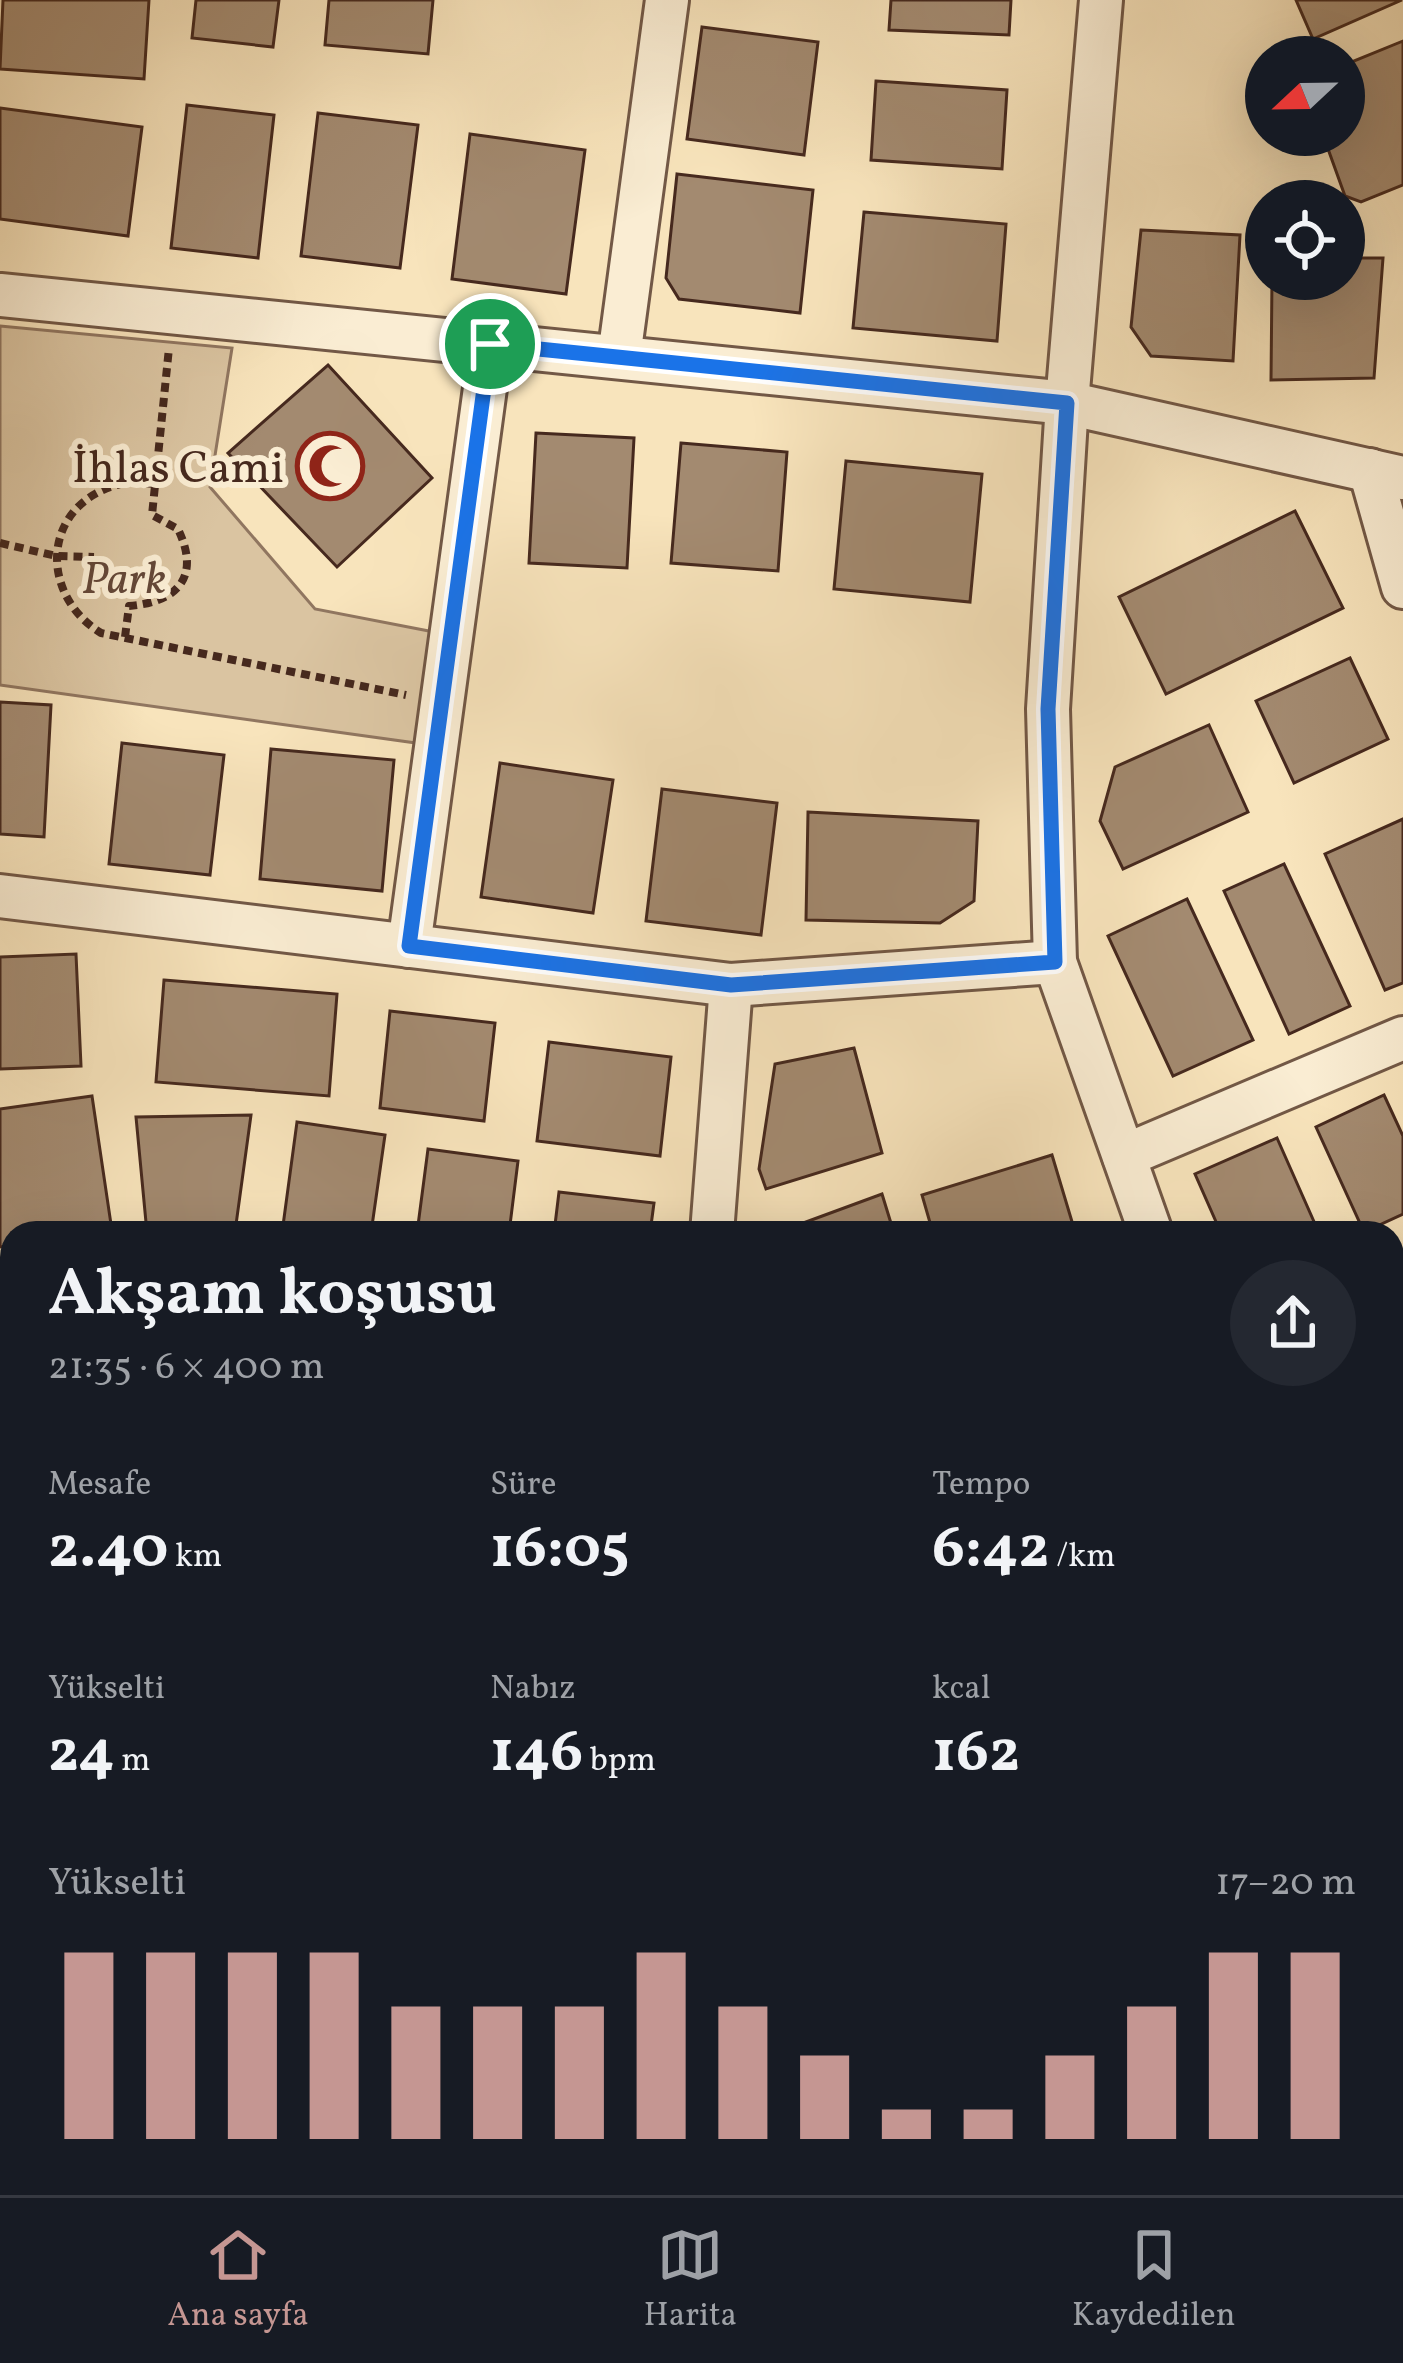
<!DOCTYPE html>
<html lang="tr">
<head>
<meta charset="utf-8">
<style>
	body { margin:0; font-family:Vollkorn,serif; background:#242831; color:#f1f3f6; height:100vh; display:flex; flex-direction:column; font-size:45px; white-space:nowrap }
	* { box-sizing:border-box; margin:0 }
	p { font-size:39px; color:#9ea1a6 }
	.icon { flex:none; width:66px; height:66px; fill:none; stroke:currentColor; stroke-width:2; stroke-linecap:round; stroke-linejoin:round }
	.map { position:relative; flex:1; overflow:hidden }
	.sheet { position:absolute; left:0px; top:1221px; width:1404px; height:975px; display:flex; flex-direction:column; background:#171b24; border-radius:36px 36px 0 0; box-shadow:0 12px 48px #0002 }
	.sheet>* { flex:none }
	.needle { width:78px; rotate:248deg }
	.controls { position:absolute; left:1245px; top:36px; display:grid; gap:24px }
	.controls a { display:grid; place-items:center; width:120px; height:120px; border-radius:50%; background:#171b24; box-shadow:0 12px 48px #0002; font-size:60px }
	.pin { position:absolute; display:grid; place-items:center; width:102px; height:102px; color:#fff; margin:-51px; border:6px solid #fff; border-radius:50%; box-shadow:0 3px 12px #0007 }
	.round { display:grid; place-items:center; flex:none; width:126px; height:126px; border-radius:63px; background:#242831 }
	.overview { display:flex; align-items:center; justify-content:space-between; height:204px; padding:0 48px }
	h1 { font-size:66px; font-weight:700; line-height:90px }
	.stats { display:grid; grid-template-columns:repeat(3,1fr); gap:18px; height:204px; padding:12px 48px }
	.stats div { display:grid; align-content:center }
	.stats b { font-size:60px; font-weight:700 }
	.stats small { font-size:33px; font-weight:400 }
	.stats p { font-size:33px }
	.chart { height:336px; padding:24px 48px }
	.chart p { display:flex; justify-content:space-between }
	.chart svg { width:100%; height:216px; margin-top:12px; stroke:#c59692; stroke-width:6 }
	.tabs { display:flex; justify-content:space-around; align-items:center; height:168px; border-top:3px solid #363941; background:#171b24; font-size:33px; color:#9ea1a6 }
	.tabs a { display:grid; justify-items:center; gap:6px }
	.tabs .current { color:#c59692 }
	.map>svg:first-child { display:block }
</style>
</head>
<body>
<div class="map">
<svg width="1403" height="2195" viewBox="0 0 1403 2195">
	<rect width="100%" height="100%" fill="#f8e4bc"/>
	<filter id="stains"><feTurbulence type="fractalNoise" baseFrequency=".00167" numOctaves="4"/><feColorMatrix values="0 0 0 0 .2 0 0 0 0 .09 0 0 0 0 .02 0 0 0 .5 -.17"/></filter>
	<radialGradient id="worn" r=".72"><stop offset=".6" stop-color="#630" stop-opacity="0"/><stop offset="1" stop-color="#630" stop-opacity=".3"/></radialGradient>
	<path fill="#dac4a1" stroke="#907660" stroke-width="3" d="M0,326L232,348L210,487L315,609L434,632L416,743L0,685Z"/>
	<g fill="#a38a70" stroke="#46291e" stroke-width="3">
		<path d="M3,0H149L144,79L0,69Z"/>
		<path d="M196,0H279L273,47L192,38Z"/>
		<path d="M329,0H433L428,54L325,45Z"/>
		<path d="M891,0H1011L1009,35L889,30Z"/>
		<path d="M1296,0H1402L1313,39Z"/>
		<path d="M702,27L818,42L804,155L687,139Z"/>
		<path d="M1403,41V185L1361,202L1345,196L1323,135H1344V65Z"/>
		<path d="M876,81L1007,90L1002,169L871,160Z"/>
		<path d="M187,105L274,115L258,258L171,248Z"/>
		<path d="M0,108L142,127L128,236L0,219Z"/>
		<path d="M318,113L418,125L400,268L301,256Z"/>
		<path d="M470,134L585,150L566,294L452,279Z"/>
		<path d="M677,174L813,190L800,313L679,299L666,278Z"/>
		<path d="M864,212L1006,224L997,341L853,328Z"/>
		<path d="M1141,230L1240,235L1233,361L1151,356L1131,327Z"/>
		<path d="M1344,258H1383L1374,378L1271,380L1272,279H1344Z"/>
		<path d="M328,365L432,478L337,567L228,453Z"/>
		<path d="M536,433L634,438L627,568L529,563Z"/>
		<path d="M681,443L787,452L778,571L671,563Z"/>
		<path d="M846,461L982,474L970,602L834,589Z"/>
		<path d="M1295,511L1343,608L1166,694L1119,597Z"/>
		<path d="M1350,658L1388,739L1294,783L1256,701Z"/>
		<path d="M0,702L51,705L44,837L0,834Z"/>
		<path d="M1209,725L1248,812L1123,869L1100,821L1115,767Z"/>
		<path d="M122,743L224,755L210,875L109,864Z"/>
		<path d="M271,749L394,760L382,891L260,879Z"/>
		<path d="M500,763L613,780L593,913L481,897Z"/>
		<path d="M662,789L777,803L761,935L646,921Z"/>
		<path d="M808,812L978,821L974,901L940,923L806,920Z"/>
		<path d="M1403,819V983L1385,990L1325,854Z"/>
		<path d="M1284,864L1350,1006L1289,1034L1224,891Z"/>
		<path d="M1187,899L1253,1040L1173,1076L1108,936Z"/>
		<path d="M76,954L81,1066L0,1069V957Z"/>
		<path d="M164,980L337,994L329,1096L156,1082Z"/>
		<path d="M390,1011L495,1023L484,1121L380,1108Z"/>
		<path d="M549,1042L671,1057L660,1156L537,1141Z"/>
		<path d="M854,1048L882,1153L766,1189L759,1169L775,1064Z"/>
		<path d="M1384,1095L1403,1136V1214L1364,1232L1316,1127Z"/>
		<path d="M92,1096L112,1231L12,1233V1245L0,1247V1109Z"/>
		<path d="M251,1115L235,1232L147,1233L136,1117Z"/>
		<path d="M297,1122L385,1135L371,1233H282Z"/>
		<path d="M1277,1138L1319,1233H1221L1195,1174Z"/>
		<path d="M428,1149L518,1161L509,1233H417Z"/>
		<path d="M1052,1155L1073,1225L1046,1233H933L922,1195Z"/>
		<path d="M559,1192L654,1203L650,1233H554Z"/>
		<path d="M882,1194L894,1233H776Z"/>
		<path d="M1403,1340V1457L1392,1461V1344Z"/>
		<path d="M1403,1490V1621H1398L1392,1609V1494Z"/>
		<path d="M224,2184H344L354,2195H234Z"/>
		<path d="M489,2184H593L604,2195H479Z"/>
	</g>
	<g fill="none" stroke-linecap="round" stroke-linejoin="round">
		<g stroke="#725846" stroke-width="48">
			<g id="minor">
				<path d="M1101,0L1067,403L1048,709L1055,962L1151,1233"/>
				<path d="M0,295L1067,403L1403,478"/>
				<path d="M619,357L667,0"/>
				<path d="M1370,470L1403,587"/>
				<path d="M0,896L731,985L1055,962"/>
				<path d="M409,946L491,344"/>
				<path d="M1124,1156L1403,1038"/>
				<path d="M712,1233L731,985"/>
				<path d="M1392,1302L1403,1297"/>
				<path d="M0,1314H12"/>
				<path d="M683,2184L695,2195"/>
				<path d="M973,2184L986,2195"/>
				<path d="M913,2195L924,2184"/>
			</g>
		</g>
		<g stroke="#725846" stroke-width="60">
			<path id="tertiary" d="M1392,1951L1403,1957"/>
		</g>
		<g stroke="#46291e" stroke-width="66">
			<g id="secondary">
				<path d="M0,2017L12,2041"/>
				<path d="M0,2135L12,2131"/>
				<path d="M83,2184L88,2195"/>
				<path d="M0,2189L4,2195"/>
			</g>
		</g>
		<g stroke="#46291e" stroke-width="8" stroke-dasharray="9 6" stroke-linecap="butt">
			<path d="M155,484C143,483 128,481 117,485C41,506 39,595 101,633L406,695"/>
			<path d="M0,543L56,556L94,557"/>
			<path d="M125,637L129,606C178,602 201,577 178,529L152,515L169,348"/>
		</g>
		<use href="#minor" stroke="#faedd3" stroke-width="42"/>
		<use href="#tertiary" stroke="#faedd3" stroke-width="54"/>
		<use href="#secondary" stroke="#faedd3" stroke-width="60"/>
	</g>
	<g fill="none" stroke-linecap="round" stroke-linejoin="round">
		<g stroke="#fff" stroke-width="24">
			<path id="route" d="M490,344L1067,403L1048,709L1055,962L731,985L409,946Z"/>
		</g>
		<use href="#route" stroke="#1a73e8" stroke-width="15"/>
	</g>
	<defs>
		<g id="mosque-ring" transform="scale(3.45)"><circle r="9.5" fill="#faedd3" stroke="#8f2418" stroke-width="1.5"/><path d="M3.5-4.9A6 6 0 1 0 3.5 4.9A5 5 0 1 1 3.5-4.9Z" fill="#8f2418"/></g>
	</defs>
	<g fill-rule="evenodd">
		<use href="#mosque-ring" x="330" y="466"/>
	</g>
	<g text-anchor="middle" stroke-width="12" stroke-linejoin="round" paint-order="stroke">
		<g font-size="45" fill="#46291e" stroke="#faedd3" text-anchor="end">
			<text x="284" y="482">İhlas Cami</text>
		</g>
		<g font-size="45" font-style="italic" fill="#644838" stroke="#faedd3">
			<text x="124" y="593">Park</text>
		</g>
	</g>
	<rect width="100%" height="100%" filter="url(#stains)"/>
	<rect width="100%" height="100%" fill="url(#worn)"/>
</svg>
<div class="controls">
<a><svg class="needle" viewBox="-14 -14 28 28"><path d="M0-13l5 13h-10z" fill="#e53935"/><path d="M0 13l5-13h-10z" fill="#9ea1a6"/></svg></a>
<a><svg class="icon" aria-label="locate" viewBox="0 0 24 24"><circle cx="12" cy="12" r="6"/><path d="M12 2v4M12 18v4M2 12h4M18 12h4"/></svg></a>
</div>
<div class="pin" style="left:490px;top:344px;background:#1e9e55"><svg class="icon" aria-label="arrive" viewBox="0 0 24 24"><path d="M6 21V4h12l-3 4 3 4H6"/></svg></div>
<section class="sheet">
<div class="overview"><div><h1>Akşam koşusu</h1><p>21:35 · 6 × 400 m</p></div><a class="round"><svg class="icon" aria-label="share" viewBox="0 0 24 24"><path d="M12 15V3M7 8l5-5 5 5M5 13v7h14v-7"/></svg></a></div>
<div class="stats">
<div><p>Mesafe</p><b>2.40<small> km</small></b></div>
<div><p>Süre</p><b>16:05</b></div>
<div><p>Tempo</p><b>6:42<small> /km</small></b></div>
</div>
<div class="stats">
<div><p>Yükselti</p><b>24<small> m</small></b></div>
<div><p>Nabız</p><b>146<small> bpm</small></b></div>
<div><p>kcal</p><b>162</b></div>
</div>
<div class="chart"><p><span>Yükselti</span>17–20 m</p>
<svg viewBox="0 0 160 44" preserveAspectRatio="none"><path d="M5 44V6M15 44V6M25 44V6M35 44V6M45 44V17M55 44V17M65 44V17M75 44V6M85 44V17M95 44V27M105 44V38M115 44V38M125 44V27M135 44V17M145 44V6M155 44V6"/></svg>
</div>
</section>
</div>
<nav class="tabs">
<a class="current"><svg class="icon" aria-label="home" viewBox="0 0 24 24"><path d="M3 11l9-7 9 7M6 9v11h12V9"/></svg>Ana sayfa</a>
<a><svg class="icon" aria-label="map" viewBox="0 0 24 24"><path d="M3 6l6-2 6 2 6-2v14l-6 2-6-2-6 2zM9 4v14M15 6v14"/></svg>Harita</a>
<a><svg class="icon" aria-label="saved" viewBox="0 0 24 24"><path d="M7 4h10v16l-5-4-5 4z"/></svg>Kaydedilen</a>
</nav>
</body>
</html>
